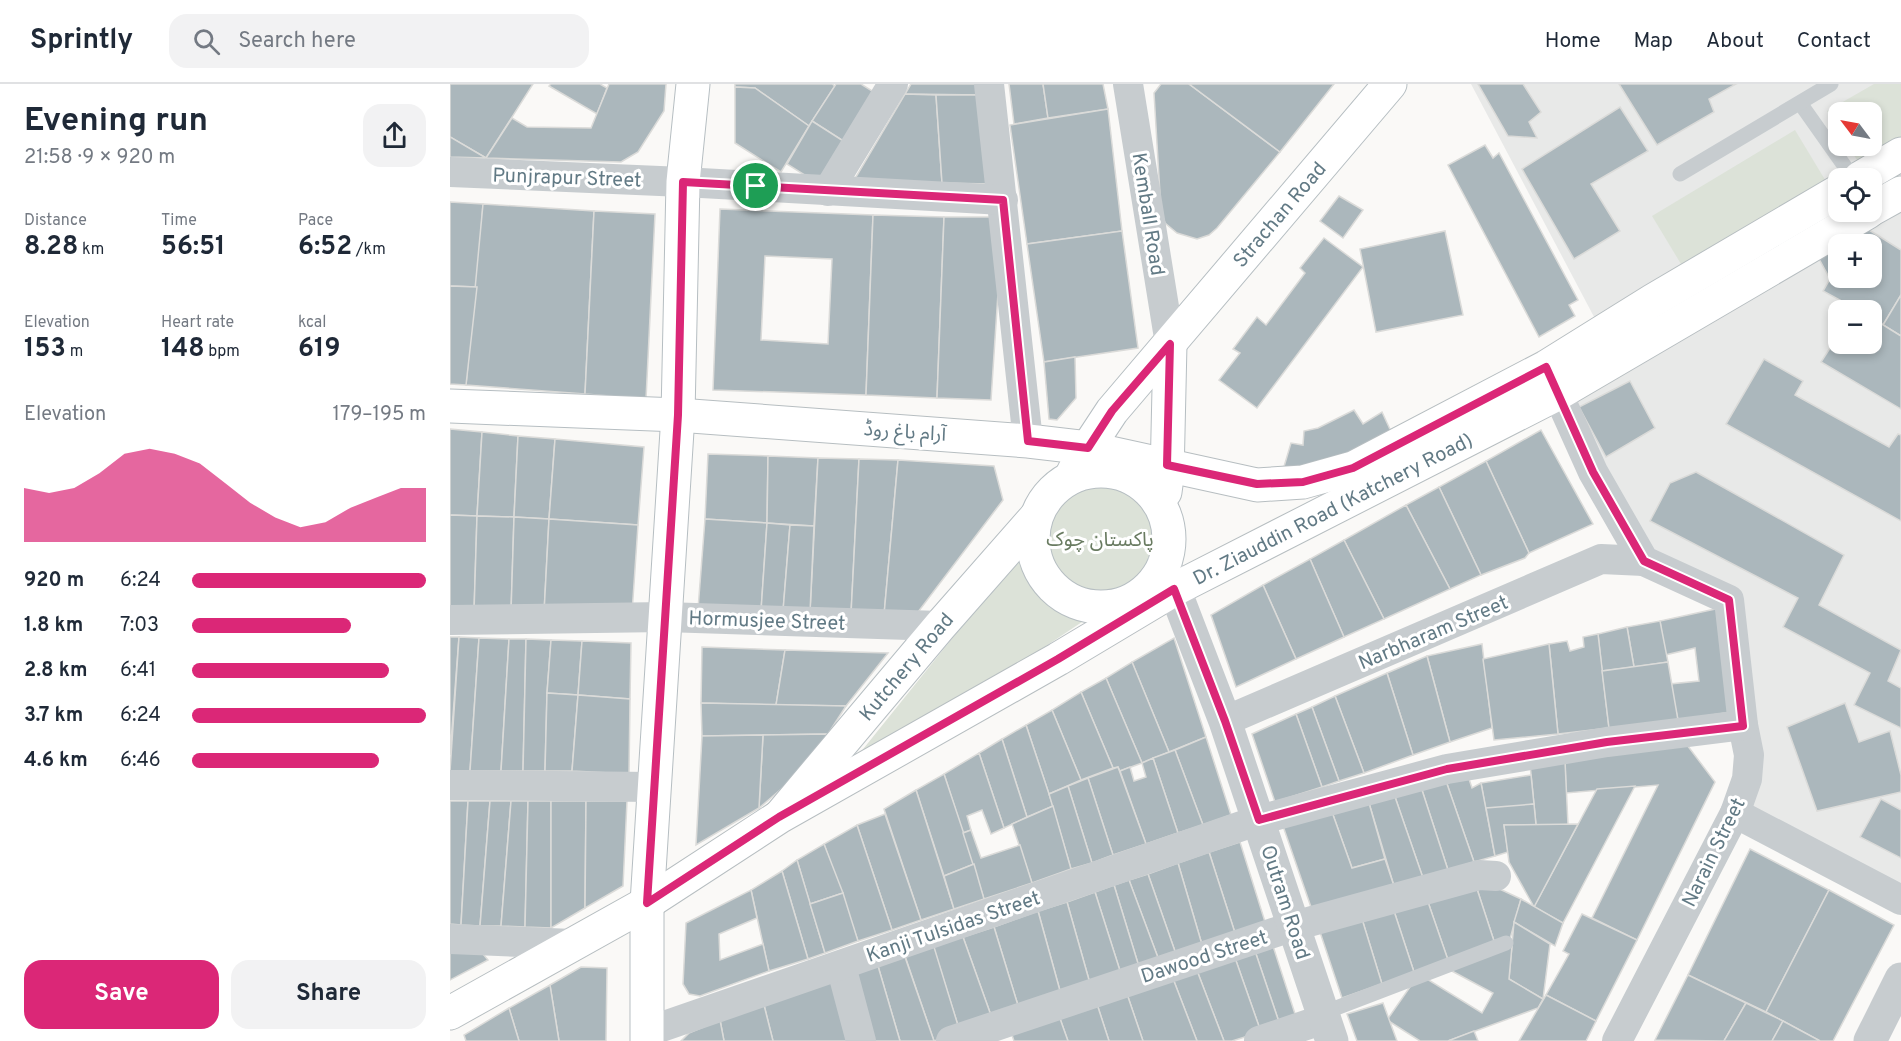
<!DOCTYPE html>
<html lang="en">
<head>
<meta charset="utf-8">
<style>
	body { margin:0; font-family:Overpass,"Noto Sans Arabic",sans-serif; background:#f2f2f3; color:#1f2937; height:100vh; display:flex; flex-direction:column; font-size:22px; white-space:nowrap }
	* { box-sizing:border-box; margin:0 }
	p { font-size:20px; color:#747a83 }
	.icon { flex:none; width:33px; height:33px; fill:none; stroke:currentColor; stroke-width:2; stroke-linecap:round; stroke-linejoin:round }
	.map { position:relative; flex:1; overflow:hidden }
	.details { display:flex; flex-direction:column; background:#fff; width:450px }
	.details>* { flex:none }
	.needle { width:39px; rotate:302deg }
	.fabs { position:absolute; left:1378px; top:18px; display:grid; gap:12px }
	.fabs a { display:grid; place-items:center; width:54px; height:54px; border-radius:12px; background:#fff; box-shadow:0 3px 9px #0003; font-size:30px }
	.pin { position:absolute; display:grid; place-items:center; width:51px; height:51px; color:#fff; margin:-26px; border:3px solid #fff; border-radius:50%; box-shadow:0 2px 6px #0007 }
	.round { display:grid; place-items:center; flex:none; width:63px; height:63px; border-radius:18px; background:#f2f2f3 }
	.head { display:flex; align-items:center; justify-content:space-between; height:102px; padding:0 24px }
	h1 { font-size:33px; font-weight:700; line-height:45px }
	.metrics { display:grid; grid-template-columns:repeat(3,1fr); gap:9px; height:102px; padding:6px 24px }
	.metrics div { display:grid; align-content:center }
	.metrics b { font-size:26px; font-weight:700 }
	.metrics small { font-size:16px; font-weight:400 }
	.metrics p { font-size:16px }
	.chart { height:168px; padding:12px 24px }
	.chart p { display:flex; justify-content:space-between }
	.chart svg { width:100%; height:108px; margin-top:6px; fill:#db2777; opacity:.7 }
	.primary-button { display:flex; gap:12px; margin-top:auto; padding:12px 24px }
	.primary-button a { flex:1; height:69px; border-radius:18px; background:#db2777; color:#fff; font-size:24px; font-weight:700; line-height:69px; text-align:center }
	.primary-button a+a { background:#f2f2f3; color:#1f2937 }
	ul { padding:0 24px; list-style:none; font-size:20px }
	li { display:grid; grid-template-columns:96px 72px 1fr; align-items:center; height:45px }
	li i { height:15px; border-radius:8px; background:#db2777 }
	header { display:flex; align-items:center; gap:36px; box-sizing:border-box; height:84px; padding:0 30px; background:#fff; border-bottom:2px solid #e0e1e3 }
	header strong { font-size:28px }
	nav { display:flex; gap:33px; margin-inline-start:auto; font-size:21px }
	.search { width:420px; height:54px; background:#f2f2f3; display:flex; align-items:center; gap:15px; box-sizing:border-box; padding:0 21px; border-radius:18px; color:#747a83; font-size:22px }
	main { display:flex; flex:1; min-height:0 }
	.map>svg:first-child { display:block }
</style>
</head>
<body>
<header>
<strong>Sprintly</strong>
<div class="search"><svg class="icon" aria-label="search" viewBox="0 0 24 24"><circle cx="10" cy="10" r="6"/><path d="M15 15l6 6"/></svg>Search here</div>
<nav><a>Home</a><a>Map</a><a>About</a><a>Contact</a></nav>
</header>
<main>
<section class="details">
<div class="head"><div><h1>Evening run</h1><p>21:58 · 9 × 920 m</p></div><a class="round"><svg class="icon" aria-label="share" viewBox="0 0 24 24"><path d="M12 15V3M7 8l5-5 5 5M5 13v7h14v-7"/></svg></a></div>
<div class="metrics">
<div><p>Distance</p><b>8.28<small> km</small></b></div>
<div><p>Time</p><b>56:51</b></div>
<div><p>Pace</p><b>6:52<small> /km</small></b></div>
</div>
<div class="metrics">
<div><p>Elevation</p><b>153<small> m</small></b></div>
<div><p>Heart rate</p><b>148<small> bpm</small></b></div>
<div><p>kcal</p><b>619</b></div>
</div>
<div class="chart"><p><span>Elevation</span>179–195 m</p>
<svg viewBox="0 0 160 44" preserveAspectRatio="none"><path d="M0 44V22L10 24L20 22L30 16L40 8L50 6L60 8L70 12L80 20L90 28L100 34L110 38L120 36L130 30L140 26L150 22L160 22V44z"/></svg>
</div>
<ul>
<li><b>920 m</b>6:24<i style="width:100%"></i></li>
<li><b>1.8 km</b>7:03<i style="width:68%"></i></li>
<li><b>2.8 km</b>6:41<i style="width:84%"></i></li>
<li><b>3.7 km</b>6:24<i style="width:100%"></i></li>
<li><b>4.6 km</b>6:46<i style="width:80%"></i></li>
</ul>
<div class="primary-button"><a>Save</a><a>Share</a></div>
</section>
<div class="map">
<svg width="1451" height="957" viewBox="0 0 1451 957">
	<rect width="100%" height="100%" fill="#faf9f7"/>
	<path fill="#e8e9e8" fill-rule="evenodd" d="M1021,0H1451V816L1285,729L1297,695L1279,516L1194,477L1109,309L1152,248ZM1389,28H1422V62H1389ZM1389,94H1422V128H1389ZM1389,160H1422V194H1389ZM1389,226H1422V260H1389Z"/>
	<g fill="#dce2d8">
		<path d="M1424,0H1451V54L1409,79L1398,62H1422V28H1389V47L1377,27Z"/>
		<path d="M1345,46L1377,99L1234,185L1202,132Z"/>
		<path d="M656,387C666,390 682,392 691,398C696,402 699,407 703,412C725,441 724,482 695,507C683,518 668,521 653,524L381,705L582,455C590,409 611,393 656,387Z"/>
	</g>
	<g fill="#abb7bc" stroke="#dbdbd9" stroke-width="1.5" fill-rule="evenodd">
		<path d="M0,0H83L36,74L0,53Z"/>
		<path d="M101,0H150L157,4L147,30L99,2Z"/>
		<path d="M159,0H216L214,27L188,68L171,78L36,74L62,34L77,43L141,44Z"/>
		<path d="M285,0H382L385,2L359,42L305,4L285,3Z"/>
		<path d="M386,0H411L427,10L398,60L362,37Z"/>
		<path d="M461,0H531L532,11L455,10Z"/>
		<path d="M559,0H593L598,34L564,40Z"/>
		<path d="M593,0H653L658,25L598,34Z"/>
		<path d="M711,0H739L830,68L767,144L759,151L747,155L727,149L715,139L711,127L704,9Z"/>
		<path d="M739,0H884L830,68Z"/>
		<path d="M1028,0H1073L1091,28L1079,38L1087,54L1058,52Z"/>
		<path d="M1169,0H1286L1259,15L1264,28L1207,61Z"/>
		<path d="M285,3L305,4L359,42L331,88L285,59Z"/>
		<path d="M455,10L486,11L492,99L403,98Z"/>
		<path d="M486,11H532L540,100L492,99Z"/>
		<path d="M1170,23L1198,67L1141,100L1170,147L1124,175L1072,85Z"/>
		<path d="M658,25L672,147L577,160L560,41Z"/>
		<path d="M362,37L398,60L372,102L337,80Z"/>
		<path d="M0,53L36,74L0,73Z"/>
		<path d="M1035,61L1043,74L1049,69L1128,216L1119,221L1125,232L1089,253L998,81Z"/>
		<path d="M889,112L913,126L893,154L870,137Z"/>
		<path d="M0,118L33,120L27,203L0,202Z"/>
		<path d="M33,120L144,127L135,310L16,301Z"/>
		<path d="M270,125L423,131L416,311L263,306ZM315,172L382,175L378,260L311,256Z"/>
		<path d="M144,127L205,130L196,315L135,310Z"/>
		<path d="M423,131L494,133L487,314L416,311Z"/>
		<path d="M494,133H553L541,316L487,314Z"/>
		<path d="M1416,144L1451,166V211L1433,241L1422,234V226H1408L1373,207L1380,195L1368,173ZM1389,160H1422V194H1389Z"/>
		<path d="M672,147L688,264L594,278L577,160Z"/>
		<path d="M995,147L1013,231L926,248L910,165Z"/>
		<path d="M874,154L913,183L807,324L769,296L790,269L783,265L807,233L816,241L855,189L850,184Z"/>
		<path d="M0,202L27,203L16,301L0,300Z"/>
		<path d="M1451,211V252L1433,241Z"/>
		<path d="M1422,234L1451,252V325L1371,278L1389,250V260H1422Z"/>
		<path d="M625,273L626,314L607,336L599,335L594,278Z"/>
		<path d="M1314,275L1353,297L1345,311L1439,363L1448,350L1451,351V437L1276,340Z"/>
		<path d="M1180,297L1205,344L1156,373L1129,323Z"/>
		<path d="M904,326L913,340L932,328L944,354L843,389L833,386L841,359L853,361L854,347L868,344Z"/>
		<path d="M0,345L32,348L27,432L0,431Z"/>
		<path d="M1091,346L1143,440L1079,469L1036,377Z"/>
		<path d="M32,348L68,352L64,433L27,432Z"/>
		<path d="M68,352L105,355L99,435L64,433Z"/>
		<path d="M105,355L194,363L188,441L99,435Z"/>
		<path d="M258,370L318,372L317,439L255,435Z"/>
		<path d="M318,372L368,374L364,442L317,439Z"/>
		<path d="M368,374L409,375L401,530L360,528Z"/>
		<path d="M409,375L448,376L434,531L401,530Z"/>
		<path d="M448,376L544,382L553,416L465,532L434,531Z"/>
		<path d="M1036,377L1079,469L1075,474L1031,491L989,403Z"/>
		<path d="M1246,388L1394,471L1369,521L1451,566L1438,597L1451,604V644L1404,621L1420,589L1333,543L1348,514L1200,437L1220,399Z"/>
		<path d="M989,403L1031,491L1000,505L956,421Z"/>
		<path d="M956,421L1000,505L934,535L894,456Z"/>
		<path d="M0,431L27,432L24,528H0Z"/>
		<path d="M27,432L64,433L61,528H24Z"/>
		<path d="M64,433L99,435L94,529L61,528Z"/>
		<path d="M99,435L188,441L182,529H94Z"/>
		<path d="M255,435L317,439L311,527L248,525Z"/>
		<path d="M317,439L340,441L333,527H311Z"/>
		<path d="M340,441L364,442L360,528L333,527Z"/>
		<path d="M894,456L934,535L894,553L860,475Z"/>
		<path d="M860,475L894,553L846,575L813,501Z"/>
		<path d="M813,501L846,575L786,603L761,531Z"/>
		<path d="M1270,524L1282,628L1228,636L1220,600L1249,597L1245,564L1215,571L1210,537Z"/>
		<path d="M1210,537L1218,578L1184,583L1177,543Z"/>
		<path d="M1177,543L1184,583L1152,587L1148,550Z"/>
		<path d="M1148,550L1159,644L1108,650L1099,560L1117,557L1120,567L1134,563L1133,553Z"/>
		<path d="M0,553H9L0,671Z"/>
		<path d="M9,553L29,554L20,687H0Z"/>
		<path d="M29,554L59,555L51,687H20Z"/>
		<path d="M724,554L756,653L719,668L682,578Z"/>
		<path d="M59,555H76L73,687H51Z"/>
		<path d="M76,555L101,556L97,609L95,687H73Z"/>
		<path d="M101,556L132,557L128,611L97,609Z"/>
		<path d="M132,557L181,559L180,615L128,611Z"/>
		<path d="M1032,560L1042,644L1000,658L977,572Z"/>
		<path d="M1099,560L1108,650L1044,656L1033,575Z"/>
		<path d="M252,563L335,566L326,621L251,619Z"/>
		<path d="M335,566L438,569L396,622L326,621Z"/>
		<path d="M977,572L1000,658L963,671L937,589Z"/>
		<path d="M682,578L719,668L692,679L656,594Z"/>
		<path d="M1218,578L1228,636L1159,644L1152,587Z"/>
		<path d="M937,589L963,671L914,689L885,612Z"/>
		<path d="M656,594L692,679L670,687L668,683L663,684L631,608Z"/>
		<path d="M631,608L663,684L631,696L602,626Z"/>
		<path d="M97,609L128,611L122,687H95Z"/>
		<path d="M128,611L180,615L179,690L122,687Z"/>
		<path d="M885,612L914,689L889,697L862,623Z"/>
		<path d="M251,619L396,622L378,650L252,652Z"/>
		<path d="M1395,619L1409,658L1440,647L1451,691V708L1367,727L1337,643Z"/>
		<path d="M862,623L889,697L872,703L846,630Z"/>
		<path d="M602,626L631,696L599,710L576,641Z"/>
		<path d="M846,630L872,703L825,718L802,650Z"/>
		<path d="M576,641L603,722L577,733L552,655Z"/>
		<path d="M378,650L343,695L309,724L313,651Z"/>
		<path d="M313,651L309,724L246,761L252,652Z"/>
		<path d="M756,653L781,731L753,741L725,666Z"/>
		<path d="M552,655L577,733L554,744L529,669Z"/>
		<path d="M1234,657L1265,698L1187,856L1142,834L1208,701L1116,709L1115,677Z"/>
		<path d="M725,666L753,741L728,749L703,674Z"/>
		<path d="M529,669L554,744L541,750L532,726L517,732L521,746L513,749L494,690Z"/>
		<path d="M703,674L728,749L696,760L670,687L680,683L684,697L696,693L692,679Z"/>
		<path d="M1115,677L1118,741H1086L1080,680Z"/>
		<path d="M668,683L696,760L663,771L638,694Z"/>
		<path d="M494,690L524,780L494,792L466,706Z"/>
		<path d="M1081,691L1084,720L1036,727L1031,699Z"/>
		<path d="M1018,692L1022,704L1031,699L1045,772L1024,778L996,697Z"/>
		<path d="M638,694L663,771L642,779L618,702Z"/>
		<path d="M996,697L1024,778L998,786L971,703Z"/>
		<path d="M618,702L642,779L621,785L599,710Z"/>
		<path d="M1185,702L1113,839L1084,823L1147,705Z"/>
		<path d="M971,703L998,786L973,794L944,710Z"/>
		<path d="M466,706L504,825L471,836L434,725Z"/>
		<path d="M944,710L973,794L944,802L919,719Z"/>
		<path d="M1431,715L1451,726V774L1410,753Z"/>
		<path d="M0,717H18L11,841L0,840Z"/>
		<path d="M18,717H40L30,842L11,841Z"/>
		<path d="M40,717H61L51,842H30Z"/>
		<path d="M61,717H78L75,843L51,842Z"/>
		<path d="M78,717H101V844L75,843Z"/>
		<path d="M101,717H136L135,824L101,844Z"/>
		<path d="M136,717H177L173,802L135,824Z"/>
		<path d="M919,719L935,775L902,784L882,728Z"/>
		<path d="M1084,720L1086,741H1054L1058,768L1045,772L1036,724Z"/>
		<path d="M603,722L621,785L582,799L562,740Z"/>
		<path d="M882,728L902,784L935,775L944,802L862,826L833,742Z"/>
		<path d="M435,730L471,836L442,846L407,741Z"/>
		<path d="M1128,740L1084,823L1059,778L1054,741Z"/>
		<path d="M407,741L442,846L408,857L374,760Z"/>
		<path d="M521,746L531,774L570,761L582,799L534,815L513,749Z"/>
		<path d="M790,758L816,841L786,852L759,768Z"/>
		<path d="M374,760L393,809L360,820L347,776Z"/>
		<path d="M1300,765L1379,806L1316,928L1238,891Z"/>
		<path d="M759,768L786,852L753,864L728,779Z"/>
		<path d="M347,776L375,869L358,875L332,787Z"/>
		<path d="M728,779L753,864L727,873L698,790Z"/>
		<path d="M524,780L534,815L504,825L494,792Z"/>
		<path d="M332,787L358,875L319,887L301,806Z"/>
		<path d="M698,790L727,873L710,879L679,796Z"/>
		<path d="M679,796L710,879L690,886L664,801Z"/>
		<path d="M664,801L690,886L672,893L645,808Z"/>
		<path d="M1041,801L1071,815L1060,855L1045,860L1027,805Z"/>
		<path d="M1027,805L1045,860L998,876L978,818Z"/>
		<path d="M301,806L307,834L269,850L270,876L313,860L319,887L250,912L239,910L233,900L236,839Z"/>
		<path d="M1379,806L1444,841L1383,957H1370L1316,928Z"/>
		<path d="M645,808L672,893L641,903L617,818Z"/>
		<path d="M393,809L408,857L375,869L360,820Z"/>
		<path d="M1071,815L1113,839L1105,862L1064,838Z"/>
		<path d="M617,818L641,903L612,914L588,827Z"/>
		<path d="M978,818L998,876L964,888L944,827Z"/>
		<path d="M588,827L612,914L570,928L544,843Z"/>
		<path d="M944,827L964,888L932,900L912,835Z"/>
		<path d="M1132,830L1187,856L1146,937L1096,911L1119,870L1113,867Z"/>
		<path d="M912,835L932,900L892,914L870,848Z"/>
		<path d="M1064,838L1100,860L1093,915L1059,895Z"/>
		<path d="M544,843L570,928L543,937L513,853Z"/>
		<path d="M513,853L543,937L510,948L483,862Z"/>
		<path d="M822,859L847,936L830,941L804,864Z"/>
		<path d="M1062,862L1059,895L1093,915L1088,924L998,957H970L937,936L969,890L1032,929L1043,909L1000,886Z"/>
		<path d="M484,863L510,948L484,957L455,872Z"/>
		<path d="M0,864H28L38,876L0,896Z"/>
		<path d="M804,864L830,941L811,948L784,871Z"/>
		<path d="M784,871L811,948L782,957H774L746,884Z"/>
		<path d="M455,873L484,957H450L428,882Z"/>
		<path d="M428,882L450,957H417L402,891Z"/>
		<path d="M131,883L157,884L156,957H109L100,901Z"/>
		<path d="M746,884L774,957H747L722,892Z"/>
		<path d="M1238,891L1296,919L1274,957L1205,956Z"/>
		<path d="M722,892L747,957H693L676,907Z"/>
		<path d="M387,896L404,957H323L314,921Z"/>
		<path d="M100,901L109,957H69L59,924Z"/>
		<path d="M676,907L693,957H659L646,917Z"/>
		<path d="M1096,911L1146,937L1136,957H1069Z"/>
		<path d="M646,917L659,957H618L608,929Z"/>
		<path d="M933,919L947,957H907L897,930Z"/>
		<path d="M1296,919L1333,937L1322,957H1274Z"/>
		<path d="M314,921L323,957H274L270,936Z"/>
		<path d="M59,924L69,957H16L14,951Z"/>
		<path d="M608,929L618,957H564L560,945Z"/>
		<path d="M270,936L274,957H231L239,949Z"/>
		<path d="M1333,937L1370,957H1322Z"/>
		<path d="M1024,947L1028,957H998Z"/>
	</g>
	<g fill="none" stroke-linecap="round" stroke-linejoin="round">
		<g stroke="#b6bec2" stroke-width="35">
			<g id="secondary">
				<path d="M0,322L228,331"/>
				<circle cx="651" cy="455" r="68"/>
				<path id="s1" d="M621,393L629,377L662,327L940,0"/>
				<path d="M715,408L717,393L720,260"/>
				<path id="s2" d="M331,731L490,542L585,434"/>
				<path d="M197,957V819L228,331L233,98L243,0"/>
			</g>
		</g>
		<g stroke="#b7bec1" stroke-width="35">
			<g id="primary">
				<path d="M1410,94L1451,70"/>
				<path d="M1422,125L1451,109"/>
				<path d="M228,331L578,357L638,364L807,401L853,398L903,384L1096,283L1202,217L1389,107"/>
				<path id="s3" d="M0,929L197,819L329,733L608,575L725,505L1109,309L1418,128"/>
			</g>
		</g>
		<g stroke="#c7cccf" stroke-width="15">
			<path d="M1350,19L1403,94"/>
			<path d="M1230,90L1381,0"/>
			<path d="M873,929L1056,859"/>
		</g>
		<g stroke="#c7cccf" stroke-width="30">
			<path d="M539,0L578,357"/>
			<path d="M678,0L720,260"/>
			<path d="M0,88L233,98L553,116"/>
			<path d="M378,107L443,0"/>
			<path d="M1098,288L1143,388L1194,477L1279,516L1293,641L1299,671L1297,695L1285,729L1167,957"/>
			<path d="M0,536L215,533L490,542"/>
			<path d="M775,637L1151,475L1194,477"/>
			<path d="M0,701L203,703"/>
			<path d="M1285,729L1451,816"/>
			<path d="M0,855L122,860"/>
			<path d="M391,882L411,957"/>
			<path d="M197,948L809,736L997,685L1157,658L1293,641"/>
			<path d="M501,957L844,842L1029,791L1046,792"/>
			<path d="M809,957L874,935"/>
		</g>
		<g stroke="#c7cccf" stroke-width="33">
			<path d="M714,478L775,637L882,957"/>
			<path d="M1420,957L1451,895"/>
		</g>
		<use href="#secondary" stroke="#fff" stroke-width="33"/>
		<use href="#primary" stroke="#fff" stroke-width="33"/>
	</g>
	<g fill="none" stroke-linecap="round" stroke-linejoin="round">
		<g stroke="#fff" stroke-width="12">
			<path id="route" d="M233,98L553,116L578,357L638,364L662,327L720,260L717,381L807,400L853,398L903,384L1096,283L1143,388L1194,477L1279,516L1293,642L1157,658L997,685L809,736L775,637L724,505L608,575L329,733L197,819L228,331Z"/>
		</g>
		<use href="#route" stroke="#db2777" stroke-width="8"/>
	</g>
	<g text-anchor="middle" stroke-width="6" stroke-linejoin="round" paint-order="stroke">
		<g font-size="20" fill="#627a85" stroke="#fff">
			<text transform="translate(117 93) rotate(2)" y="7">Punjrapur Street</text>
			<text transform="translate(699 130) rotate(81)" y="7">Kemball Road</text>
			<text dy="7" stroke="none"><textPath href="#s1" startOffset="336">Strachan Road</textPath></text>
			<text transform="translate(455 347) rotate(4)" y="7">آرام باغ روڈ</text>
			<text dy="7" stroke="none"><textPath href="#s3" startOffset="1017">Dr. Ziauddin Road (Katchery Road)</textPath></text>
			<text transform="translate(317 536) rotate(2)" y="7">Hormusjee Street</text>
			<text transform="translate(983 548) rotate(-23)" y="7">Narbharam Street</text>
			<text dy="7" stroke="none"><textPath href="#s2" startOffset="194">Kutchery Road</textPath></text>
			<text transform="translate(1263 768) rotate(-64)" y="7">Narain Street</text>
			<text transform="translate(836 818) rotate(72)" y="7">Outram Road</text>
			<text transform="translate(503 842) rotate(-19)" y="7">Kanji Tulsidas Street</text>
			<text transform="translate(754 872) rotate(-18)" y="7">Dawood Street</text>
		</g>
		<g font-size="20" fill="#697b61" stroke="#fff">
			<text x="650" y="462">پاکستان چوک</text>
		</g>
	</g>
</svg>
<div class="fabs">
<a><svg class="needle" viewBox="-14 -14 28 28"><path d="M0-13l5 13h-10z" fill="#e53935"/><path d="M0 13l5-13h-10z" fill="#747a83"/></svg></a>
<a><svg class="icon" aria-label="locate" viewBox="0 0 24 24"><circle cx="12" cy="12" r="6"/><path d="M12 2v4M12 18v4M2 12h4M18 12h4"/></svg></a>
<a>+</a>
<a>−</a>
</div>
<div class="pin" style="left:306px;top:102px;background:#1e9e55"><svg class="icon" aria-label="arrive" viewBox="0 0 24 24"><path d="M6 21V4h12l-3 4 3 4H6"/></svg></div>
</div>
</main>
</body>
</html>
